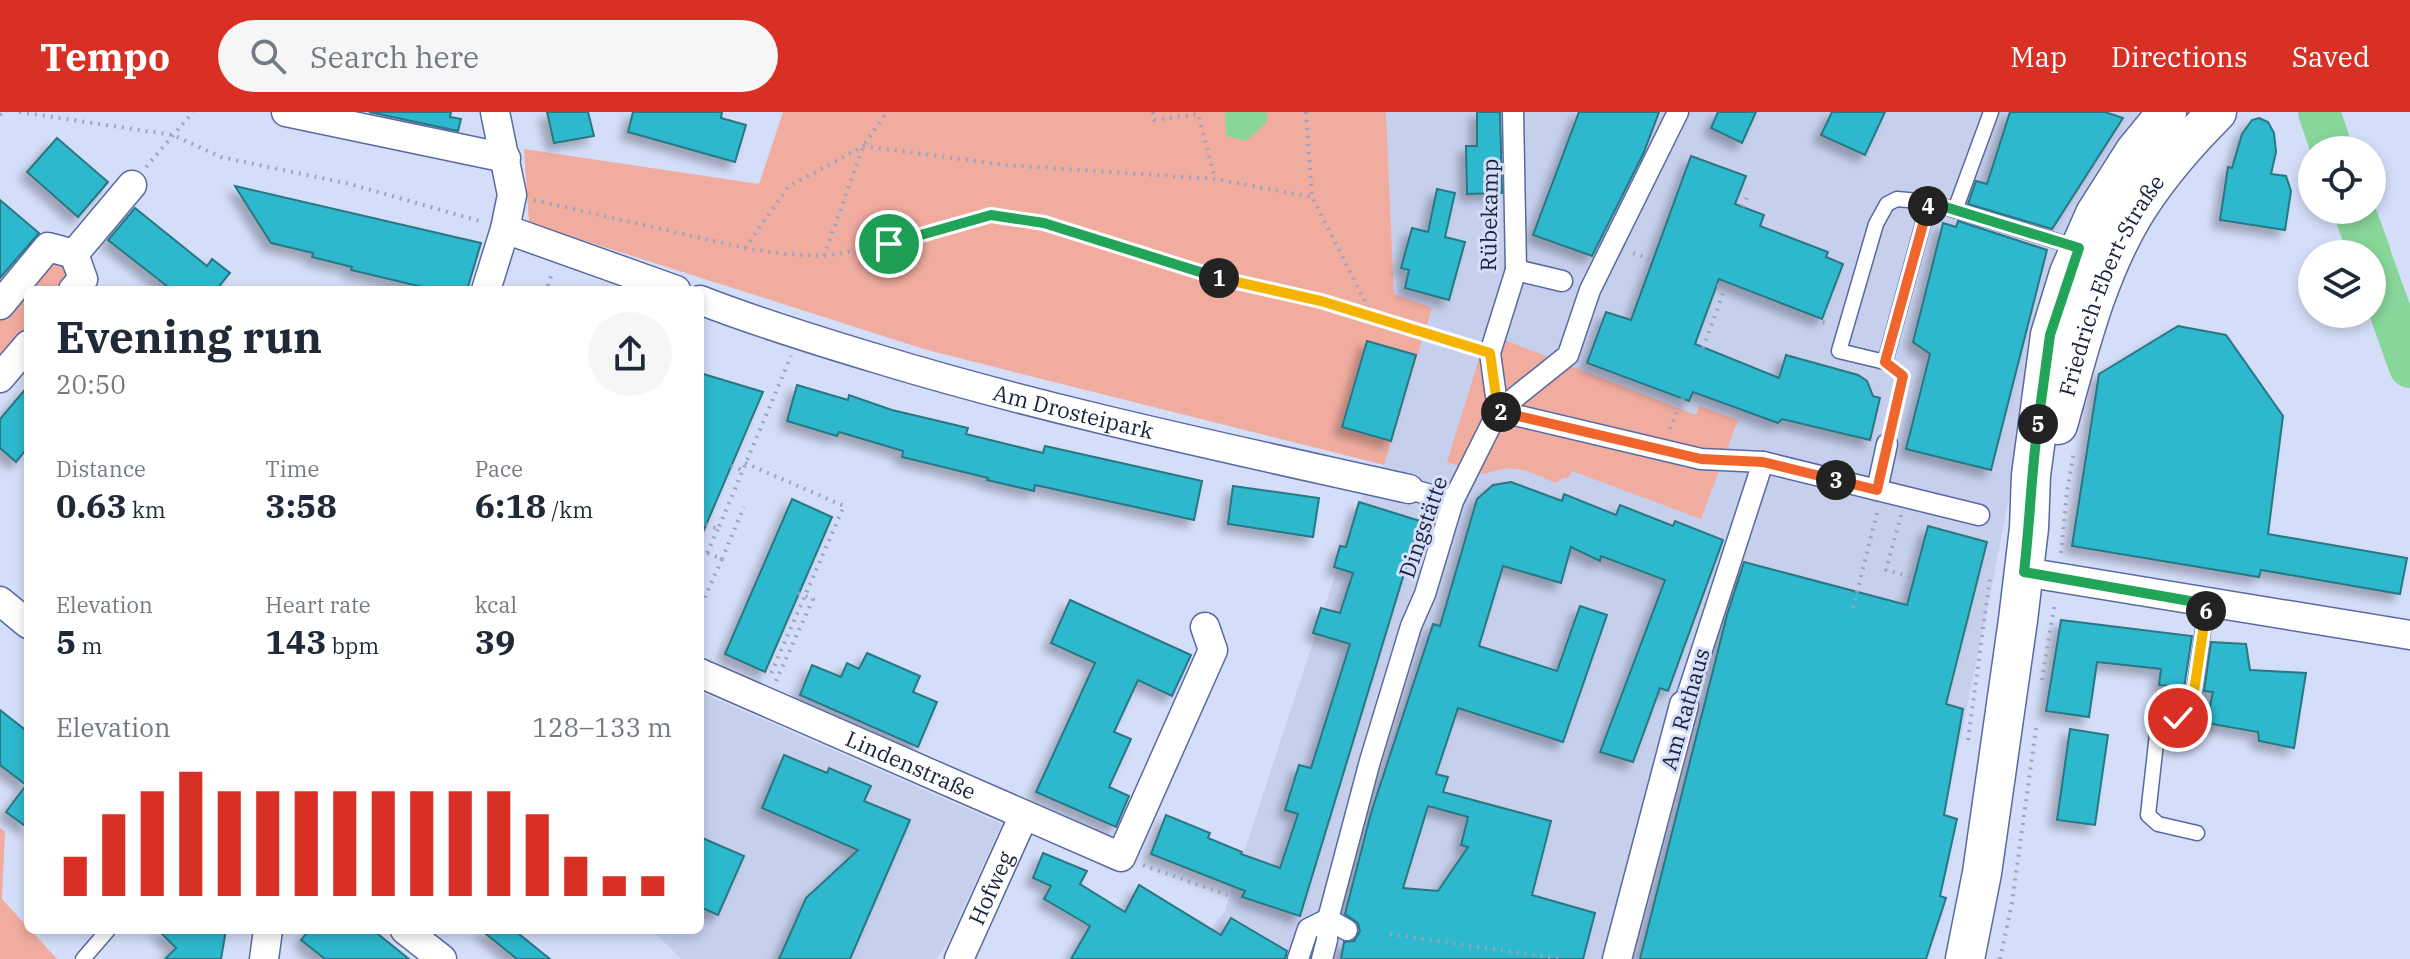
<!DOCTYPE html>
<html lang="en">
<head>
<meta charset="utf-8">
<style>
	body { margin:0; font-family:"IBM Plex Serif",serif; background:#f6f6f7; color:#1f2937; height:100vh; display:flex; flex-direction:column; font-size:30px; white-space:nowrap }
	* { box-sizing:border-box; margin:0 }
	p { font-size:26px; color:#747a83 }
	.icon { flex:none; width:44px; height:44px; fill:none; stroke:currentColor; stroke-width:2; stroke-linecap:round; stroke-linejoin:round }
	.map { position:relative; flex:1; overflow:hidden }
	.side { position:absolute; left:24px; top:174px; width:680px; height:648px; display:flex; flex-direction:column; background:#fff; border-radius:12px; box-shadow:0 4px 12px #0003 }
	.side>* { flex:none }
	.buttons { position:absolute; left:2298px; top:24px; display:grid; gap:16px }
	.buttons a { display:grid; place-items:center; width:88px; height:88px; border-radius:50%; background:#fff; box-shadow:0 4px 12px #0003; font-size:40px }
	.pin { position:absolute; display:grid; place-items:center; width:68px; height:68px; color:#fff; margin:-34px; border:4px solid #fff; border-radius:50%; box-shadow:0 2px 8px #0007 }
	.km { position:absolute; width:40px; height:40px; margin:-20px; border-radius:50%; background:#222; color:#fff; font-size:22px; line-height:40px; text-align:center }
	.round { display:grid; place-items:center; flex:none; width:84px; height:84px; border-radius:42px; background:#f6f6f7 }
	.head { display:flex; align-items:center; justify-content:space-between; height:136px; padding:0 32px }
	h1 { font-size:44px; font-weight:700; line-height:60px }
	.stats { display:grid; grid-template-columns:repeat(3,1fr); gap:12px; height:136px; padding:8px 32px }
	.stats div { display:grid; align-content:center }
	.stats b { font-size:34px; font-weight:700 }
	.stats small { font-size:22px; font-weight:400 }
	.stats p { font-size:22px }
	.chart { height:224px; padding:16px 32px }
	.chart p { display:flex; justify-content:space-between }
	.chart svg { width:100%; height:144px; margin-top:8px; stroke:#d93025; stroke-width:6 }
	header { display:flex; align-items:center; gap:48px; box-sizing:border-box; height:112px; padding:0 40px; background:#d93025; color:#fff }
	header strong { font-size:38px }
	nav { display:flex; gap:44px; margin-inline-start:auto; font-size:28px }
	.search { width:560px; height:72px; background:#f6f6f7; display:flex; align-items:center; gap:20px; box-sizing:border-box; padding:0 28px; border-radius:44px; color:#747a83; font-size:30px }
	.map>svg:first-child { display:block }
</style>
</head>
<body>
<header>
<strong>Tempo</strong>
<div class="search"><svg class="icon" aria-label="search" viewBox="0 0 24 24"><circle cx="10" cy="10" r="6"/><path d="M15 15l6 6"/></svg>Search here</div>
<nav><a>Map</a><a>Directions</a><a>Saved</a></nav>
</header>
<div class="map">
<svg width="2410" height="847" viewBox="0 0 2410 847">
	<defs>
		<filter id="shadow"><feDropShadow dx="-7" dy="7" stdDeviation="4" flood-color="#0004"/></filter>
	</defs>
	<rect width="100%" height="100%" fill="#d5def9"/>
	<g fill="#c6d0ed">
		<path d="M1386,0H2139L2055,148L1990,484L1937,739L1910,847H1186L1224,801L1359,390L1384,353L1432,196L1394,183Z"/>
		<path d="M700,580L1002,712L947,832L936,847H681L652,818H700Z"/>
	</g>
	<g fill="#f1aca0">
		<path d="M783,0H1386L1394,182L1432,196L1384,353L927,238L529,111L524,37L759,72Z"/>
		<path d="M48,148L70,149L66,178H28V223L0,257V205Z"/>
		<path d="M1487,221L1696,303L1699,294L1738,308L1701,407L1572,359L1568,366H1563L1556,371C1530,360 1514,350 1485,362L1447,350Z"/>
		<path d="M0,716L5,720L2,787L57,847H0Z"/>
	</g>
	<path fill="#88d69a" d="M1225,0H1267V10L1246,29L1226,24Z"/>
	<g fill="none" stroke-linecap="round" stroke-linejoin="round">
		<g stroke="#88d69a" stroke-width="42">
			<path d="M2319,0L2332,38"/>
			<path d="M2354,98L2370,142"/>
			<path d="M2372,149L2410,255"/>
		</g>
	</g>
	<g fill="#2db8cd" stroke="#2a7682" stroke-width="2" fill-rule="evenodd" filter="url(#shadow)">
		<path d="M369,0H451L450,5L461,7L458,19Z"/>
		<path d="M547,0H588L594,24L554,31Z"/>
		<path d="M633,0H722L721,6L746,13L735,50L628,20Z"/>
		<path d="M1477,0H1500L1502,81L1467,82L1466,34H1477Z"/>
		<path d="M1579,0H1659L1644,40L1592,144L1533,123Z"/>
		<path d="M1718,0H1756L1742,31L1711,16Z"/>
		<path d="M1832,0H1885L1865,43L1821,23Z"/>
		<path d="M2010,0H2105L2123,6L2052,117L1968,92L1976,69L1987,72Z"/>
		<path d="M2259,6L2268,10L2274,21L2276,40L2271,62L2286,64L2291,79L2285,118L2220,108L2228,55L2232,56L2242,22L2252,8Z"/>
		<path d="M57,26L108,70L78,105L27,60Z"/>
		<path d="M1691,44L1746,64L1735,92L1764,103L1760,114L1828,140L1826,145L1843,152L1822,207L1719,167L1695,232L1779,266L1786,243L1858,263L1867,269L1873,284L1880,286L1870,328L1782,307L1778,311L1693,280L1689,289L1587,251L1606,200L1631,208Z"/>
		<path d="M235,74L481,131L467,178H435L351,158L352,155L312,145L313,141L271,131Z"/>
		<path d="M1437,77L1455,81L1445,125L1465,130L1449,188L1405,176L1409,158L1401,156L1412,116L1428,120Z"/>
		<path d="M0,88L39,121L0,166Z"/>
		<path d="M135,96L207,154L212,147L230,161L216,178H172L108,128Z"/>
		<path d="M1958,109L2047,138L1991,358L1906,337L1930,242L1913,230L1943,111L1956,115Z"/>
		<path d="M2178,214L2226,223L2283,304L2268,422L2407,446L2400,482L2261,458L2259,465L2072,434L2099,262Z"/>
		<path d="M1367,229L1416,243L1391,329L1342,315Z"/>
		<path d="M700,261L763,280L700,427Z"/>
		<path d="M797,273L848,288L849,283L892,298L968,316L966,322L1043,341L1045,334L1202,369L1194,408L1035,373L1034,379L987,368L988,366L902,345L903,339L839,320L837,324L787,309Z"/>
		<path d="M28,274V335L16,350L0,336V307Z"/>
		<path d="M1511,370L1562,389L1564,382L1616,403L1620,393L1673,414L1675,409L1723,428L1668,579L1660,576L1633,650L1600,640L1665,468L1601,444L1600,449L1571,435L1561,471L1503,454L1479,534L1557,559L1580,494L1607,503L1563,630L1458,596L1436,662L1448,665L1443,680L1551,709L1532,783L1595,801L1583,847H1341L1344,830L1354,829L1360,819L1358,811L1345,802L1371,701L1433,512L1440,514L1477,387L1493,373ZM1428,694L1468,705L1461,733L1468,735L1438,779L1403,776Z"/>
		<path d="M1233,374L1319,386L1313,425L1228,412Z"/>
		<path d="M792,387L832,405L765,560L725,542Z"/>
		<path d="M1359,390L1420,409L1300,804L1242,785L1245,779L1151,742L1166,703L1210,721L1208,726L1242,740L1241,742L1280,756L1298,702L1285,698L1299,653L1311,656L1350,532L1313,521L1321,496L1340,501L1353,461L1334,455L1340,434L1346,435Z"/>
		<path d="M1928,414L1987,430L1946,592L1963,597L1944,703L1957,707L1940,784L1946,786L1926,847H1640L1727,503L1744,450L1907,493Z"/>
		<path d="M1070,488L1191,543L1172,584L1138,568L1114,620L1131,627L1109,675L1129,684L1116,715L1036,680L1095,551L1051,531Z"/>
		<path d="M2061,508L2192,524L2184,576L2159,573L2161,557L2097,550L2089,605L2046,599Z"/>
		<path d="M2211,530L2246,532L2250,558L2306,561L2294,636L2259,629L2258,620L2206,611L2213,580L2204,579Z"/>
		<path d="M867,541L920,564L913,580L937,590L918,635L800,583L812,553L841,565L847,551L859,557Z"/>
		<path d="M0,598L28,620V716L6,700L26,673L0,653Z"/>
		<path d="M2070,617L2108,623L2095,713L2057,708Z"/>
		<path d="M784,643L827,661L829,656L871,674L864,689L910,708L850,847H779L806,786L858,738L762,696Z"/>
		<path d="M700,725L744,744L718,803L700,795Z"/>
		<path d="M1043,741L1087,759L1080,772L1125,800L1139,773L1221,823L1231,806L1287,839L1285,847H1071L1090,814L1044,787L1051,774L1033,766Z"/>
		<path d="M158,818H226L221,847H165L176,836Z"/>
		<path d="M309,818H373L409,847H325L301,828Z"/>
		<path d="M481,818H514L550,847H517Z"/>
	</g>
	<g fill="none" stroke-linecap="round" stroke-linejoin="round">
		<g stroke="#5869a3" stroke-width="17">
			<g id="service">
				<path d="M1929,90L1885,250L1839,239L1876,112L1887,92L1897,87L1929,90L2079,136"/>
				<path d="M1955,98L1991,0"/>
				<path d="M2197,721L2158,712L2148,703L2157,622C2168,608 2183,602 2193,586L2207,492"/>
				<path d="M83,847L108,818"/>
			</g>
		</g>
		<g stroke="#5869a3" stroke-width="23">
			<g id="pedestrian">
				<path d="M1516,158L1562,169"/>
				<path d="M1498,299L1701,347L1763,350L1979,403"/>
				<path d="M1498,299L1490,241L1516,158L1513,0"/>
				<path d="M1409,377L1453,389"/>
				<path d="M1877,378L1887,332"/>
				<path d="M1684,593L1763,350"/>
				<path d="M1328,807L1347,818"/>
				<path d="M1298,847L1308,817L1328,807"/>
				<path d="M1322,847L1327,828L1328,807L1370,649L1411,514L1425,482L1453,389L1498,299L1568,243L1590,178L1678,0"/>
			</g>
		</g>
		<g stroke="#5869a3" stroke-width="31">
			<g id="minor">
				<path d="M286,0L506,46"/>
				<path d="M505,117L676,178"/>
				<path d="M74,142L132,73"/>
				<path d="M73,178L83,167L74,142"/>
				<path d="M486,178L505,117L512,83L495,0"/>
				<path id="s1" d="M700,188C759,211 818,229 878,247C1053,300 1231,337 1409,377"/>
				<path d="M0,193L48,135L74,142"/>
				<path d="M0,266L28,233"/>
				<path d="M2024,460L2410,523"/>
				<path d="M0,489L28,512"/>
				<path id="s2" d="M700,561L1121,745L1213,538L1205,515"/>
				<path d="M405,818L442,847"/>
				<path d="M264,847L268,818"/>
				<path id="s3" d="M959,847L1024,703"/>
				<path d="M1617,847L1684,593"/>
			</g>
		</g>
		<g stroke="#5869a3" stroke-width="41">
			<g id="secondary">
				<path id="s4" d="M2058,313C2079,238 2097,160 2139,94C2161,60 2188,29 2217,0"/>
				<path d="M1965,847L1982,761L2018,508L2029,416L2031,363L2050,223L2069,161L2095,102L2135,39L2167,0"/>
			</g>
		</g>
		<g stroke="#9ba3bd" stroke-width="4" stroke-dasharray="2 6" stroke-linecap="butt">
			<path d="M19,0L173,23L221,45L350,72L483,110"/>
			<path d="M1153,0L1154,8L1198,2L1215,67"/>
			<path d="M1306,0L1312,85L1372,203"/>
			<path d="M0,3L3,0"/>
			<path d="M146,55L193,0"/>
			<path d="M534,88L745,136L784,142L824,144L889,132L991,103L1044,111L1220,166L1321,189L1472,234"/>
			<path d="M1743,95L1747,85"/>
			<path d="M745,136L788,75L863,34L1005,53L1215,67L1312,85"/>
			<path d="M1633,141L1653,148"/>
			<path d="M824,144L863,34L887,0"/>
			<path d="M1717,173L1828,212"/>
			<path d="M548,174L552,161"/>
			<path d="M1703,236L1725,176"/>
			<path d="M1891,314L1903,264L1899,261"/>
			<path d="M1670,317L1683,286"/>
			<path d="M745,351L844,394L770,564"/>
			<path d="M731,354L742,358"/>
			<path d="M1901,403L1886,458L1914,466"/>
			<path d="M706,412L718,417L791,244"/>
			<path d="M700,438L722,447L700,496"/>
			<path d="M707,441L718,417"/>
			<path d="M2061,441L2067,380L2074,339"/>
			<path d="M722,447L744,395"/>
			<path d="M1853,496L1878,397"/>
			<path d="M2042,568L2055,490"/>
			<path d="M776,569L813,487L798,481"/>
			<path d="M1968,628L1990,466"/>
			<path d="M1143,753L1238,787L1291,810"/>
			<path d="M1390,822L1561,847"/>
			<path d="M2000,847L2012,791L2036,616"/>
		</g>
		<use href="#service" stroke="#fff" stroke-width="14"/>
		<use href="#pedestrian" stroke="#fff" stroke-width="20"/>
		<use href="#minor" stroke="#fff" stroke-width="28"/>
		<use href="#secondary" stroke="#fff" stroke-width="38"/>
	</g>
	<g fill="none" stroke-linecap="round" stroke-linejoin="round">
		<g stroke="#fff" stroke-width="16">
			<path id="split-1" d="M889,132L991,103L1044,111L1219,166"/>
		</g>
		<g stroke="#fff" stroke-width="16">
			<path id="split-2" d="M1219,166L1321,189L1490,241L1498,299L1501,300"/>
		</g>
		<g stroke="#fff" stroke-width="16">
			<path id="split-3" d="M1501,300L1701,347L1763,350L1836,368"/>
		</g>
		<g stroke="#fff" stroke-width="16">
			<path id="split-4" d="M1836,368L1877,378L1903,264L1885,250L1928,94"/>
		</g>
		<g stroke="#fff" stroke-width="16">
			<path id="split-5" d="M1928,94L1929,90L2079,136L2050,223L2038,312"/>
		</g>
		<g stroke="#fff" stroke-width="16">
			<path id="split-6" d="M2038,312C2031,362 2030,411 2024,460L2207,492L2206,499"/>
		</g>
		<g stroke="#fff" stroke-width="16">
			<path id="split-7" d="M2178,606L2193,586L2206,499"/>
		</g>
		<use href="#split-1" stroke="#22a559" stroke-width="10"/>
		<use href="#split-2" stroke="#f5b400" stroke-width="10"/>
		<use href="#split-3" stroke="#f0652b" stroke-width="10"/>
		<use href="#split-4" stroke="#f0652b" stroke-width="10"/>
		<use href="#split-5" stroke="#22a559" stroke-width="10"/>
		<use href="#split-6" stroke="#22a559" stroke-width="10"/>
		<use href="#split-7" stroke="#f5b400" stroke-width="10"/>
	</g>
	<g text-anchor="middle" stroke-width="6" stroke-linejoin="round" paint-order="stroke">
		<g font-size="22" fill="#192039" stroke="#d5def9">
			<text transform="translate(1489 103) rotate(-89)" y="8">Rübekamp</text>
			<text dy="8" stroke="none"><textPath href="#s4" startOffset="150">Friedrich-Ebert-Straße</textPath></text>
			<text dy="8" stroke="none"><textPath href="#s1" startOffset="390">Am Drosteipark</textPath></text>
			<text transform="translate(1423 415) rotate(-71)" y="8">Dingstätte</text>
			<text transform="translate(1685 597) rotate(-74)" y="8">Am Rathaus</text>
			<text dy="8" stroke="none"><textPath href="#s2" startOffset="230">Lindenstraße</textPath></text>
			<text dy="8" stroke="none"><textPath href="#s3" startOffset="78">Hofweg</textPath></text>
		</g>
	</g>
</svg>
<div class="buttons">
<a><svg class="icon" aria-label="locate" viewBox="0 0 24 24"><circle cx="12" cy="12" r="6"/><path d="M12 2v4M12 18v4M2 12h4M18 12h4"/></svg></a>
<a><svg class="icon" aria-label="layers" viewBox="0 0 24 24"><path d="M12 4l9 5-9 5-9-5zM3 14l9 5 9-5"/></svg></a>
</div>
<div class="pin" style="left:889px;top:132px;background:#1e9e55"><svg class="icon" aria-label="arrive" viewBox="0 0 24 24"><path d="M6 21V4h12l-3 4 3 4H6"/></svg></div>
<div class="pin" style="left:2178px;top:606px;background:#d93025"><svg class="icon" aria-label="check" viewBox="0 0 24 24"><path d="M5 12l5 5 9-10"/></svg></div>
<b class="km" style="left:1219px;top:166px">1</b>
<b class="km" style="left:1501px;top:300px">2</b>
<b class="km" style="left:1836px;top:368px">3</b>
<b class="km" style="left:1928px;top:94px">4</b>
<b class="km" style="left:2038px;top:312px">5</b>
<b class="km" style="left:2206px;top:499px">6</b>
<section class="side">
<div class="head"><div><h1>Evening run</h1><p>20:50</p></div><a class="round"><svg class="icon" aria-label="share" viewBox="0 0 24 24"><path d="M12 15V3M7 8l5-5 5 5M5 13v7h14v-7"/></svg></a></div>
<div class="stats">
<div><p>Distance</p><b>0.63<small> km</small></b></div>
<div><p>Time</p><b>3:58</b></div>
<div><p>Pace</p><b>6:18<small> /km</small></b></div>
</div>
<div class="stats">
<div><p>Elevation</p><b>5<small> m</small></b></div>
<div><p>Heart rate</p><b>143<small> bpm</small></b></div>
<div><p>kcal</p><b>39</b></div>
</div>
<div class="chart"><p><span>Elevation</span>128–133 m</p>
<svg viewBox="0 0 160 44" preserveAspectRatio="none"><path d="M5 44V32M15 44V19M25 44V12M35 44V6M45 44V12M55 44V12M65 44V12M75 44V12M85 44V12M95 44V12M105 44V12M115 44V12M125 44V19M135 44V32M145 44V38M155 44V38"/></svg>
</div>
</section>
</div>
</body>
</html>
